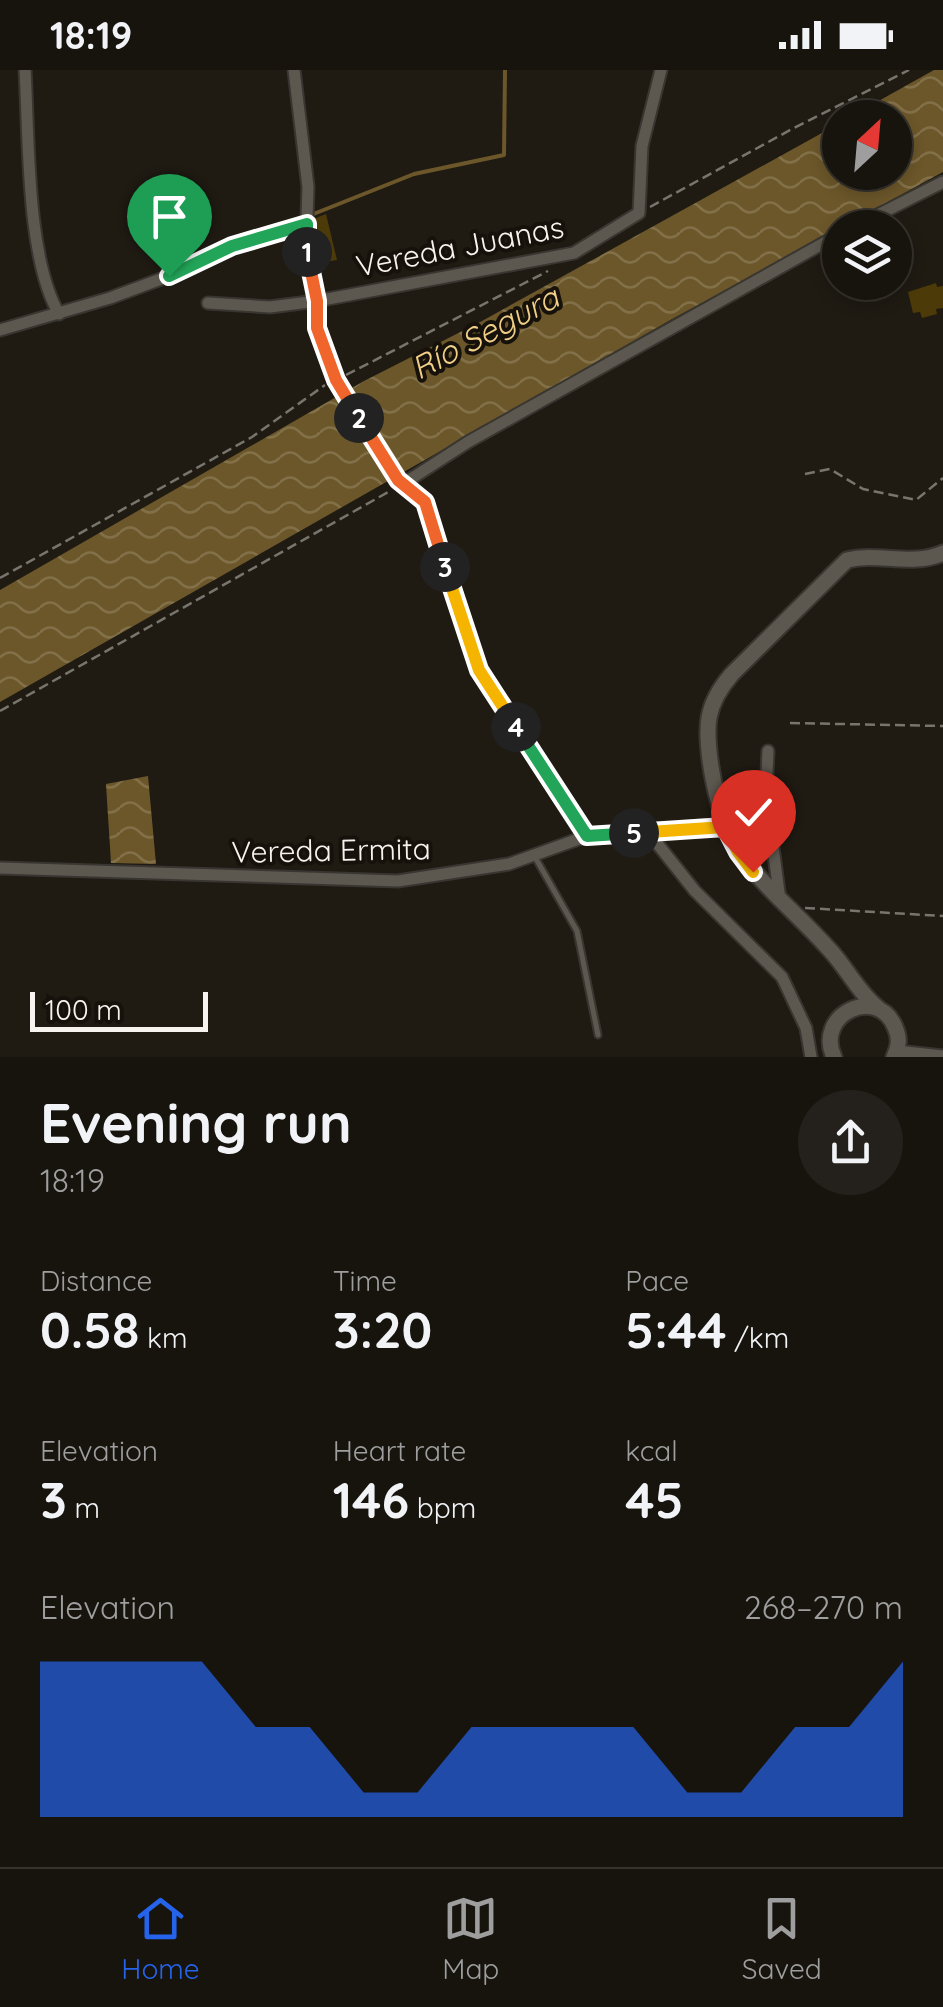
<!DOCTYPE html>
<html lang="en">
<head>
<meta charset="utf-8">
<style>
	body { margin:0; font-family:Quicksand,sans-serif; background:#24211c; color:#f1f3f6; height:100vh; display:flex; flex-direction:column; font-size:38px; white-space:nowrap }
	* { box-sizing:border-box; margin:0 }
	p { font-size:32px; color:#9e9e9e }
	.icon { flex:none; width:55px; height:55px; fill:none; stroke:currentColor; stroke-width:2; stroke-linecap:round; stroke-linejoin:round }
	.map { position:relative; height:987px; overflow:hidden }
	.side { display:flex; flex-direction:column; background:#17140e; flex:1 }
	.side>* { flex:none }
	.needle { width:65px; rotate:26deg }
	.controls { position:absolute; left:822px; top:30px; display:grid; gap:20px }
	.controls a { display:grid; place-items:center; width:90px; height:90px; border-radius:50%; background:#17140e; box-shadow:0 5px 15px #0003,0 0 0 2px #36332e; font-size:50px }
	.scale { position:absolute; left:30px; bottom:25px; width:178px; box-sizing:border-box; padding-left:10px; border:5px solid #f7f4ef; border-top:0; font-size:28px; line-height:35px; white-space:nowrap; color:#f7f4ef; -webkit-text-stroke:8px #16120b; paint-order:stroke }
	.pin { position:absolute; display:grid; place-items:center; width:85px; height:85px; color:#fff; margin:-102px -42px; border-radius:50% 50% 50% 0; rotate:-45deg; box-shadow:0 0 10px #0007 }
	.pin .icon { rotate:45deg }
	.km { position:absolute; width:50px; height:50px; margin:-25px; border-radius:50%; background:#222; color:#fff; font-size:28px; line-height:50px; text-align:center }
	.round { display:grid; place-items:center; flex:none; width:105px; height:105px; border-radius:52px; background:#24211c }
	.overview { display:flex; align-items:center; justify-content:space-between; height:170px; padding:0 40px }
	h1 { font-size:55px; font-weight:700; line-height:75px }
	.metrics { display:grid; grid-template-columns:repeat(3,1fr); gap:15px; height:170px; padding:10px 40px }
	.metrics div { display:grid; align-content:center }
	.metrics b { font-size:50px; font-weight:700 }
	.metrics small { font-size:28px; font-weight:400 }
	.metrics p { font-size:28px }
	.chart { height:280px; padding:20px 40px }
	.chart p { display:flex; justify-content:space-between }
	.chart svg { width:100%; height:180px; margin-top:10px; fill:#2563eb; opacity:.7 }
	.status { display:flex; justify-content:space-between; align-items:center; height:70px; padding:0 50px; background:#17140e; direction:ltr }
	.status svg { height:28px; fill:currentColor }
	.tabs { display:flex; justify-content:space-around; align-items:center; height:140px; border-top:2px solid #36332e; background:#17140e; font-size:28px; color:#9e9e9e }
	.tabs a { display:grid; justify-items:center; gap:5px }
	.tabs .selected { color:#2563eb }
	.map>svg:first-child { display:block }
</style>
</head>
<body>
<div class="status"><b>18:19</b><svg viewBox="0 0 49 12"><path d="M0 12V9h3v3zM5 12V6h3v6zM10 12V3h3v9zM15 12V0h3v12zM26 1h20v11H26zM47 4h2v5h-2z"/></svg></div>
<div class="map">
<svg width="943" height="987" viewBox="0 0 943 987">
	<defs>
		<pattern id="water-waves" width="16" height="10" patternUnits="userSpaceOnUse" patternTransform="scale(2.5)"><rect width="16" height="10" fill="#6c572a"/><path d="M0 5q4-4 8 0t8 0" fill="none" stroke="#827049"/></pattern>
	</defs>
	<rect width="100%" height="100%" fill="#1f1b13"/>
	<g fill="url(#water-waves)">
		<path d="M934,0H943V102L674,248L0,632V520L364,311L482,251L840,53V102H895V48L850,47Z"/>
		<path d="M148,706L156,794L111,793L106,714Z"/>
	</g>
	<g fill="none" stroke-linecap="round" stroke-linejoin="round">
		<path stroke="#6c572a" stroke-width="4" d="M311,145L414,104L504,85L505,0"/>
	</g>
	<g fill="#4d3a09">
		<path d="M326,144L337,190L319,193L316,148Z"/>
		<path d="M936,213L937,217L943,216V238L936,239L937,244L922,248L920,242L913,243L908,222Z"/>
	</g>
	<g fill="none" stroke-linecap="round" stroke-linejoin="round">
		<g stroke="#393631" stroke-width="9">
			<path id="lane" d="M535,787L577,861L598,965"/>
		</g>
		<g stroke="#393631" stroke-width="15">
			<g id="street">
				<path d="M25,0C29,67 26,187 59,244"/>
				<path d="M294,0L308,117L306,178L317,231V258L336,310L399,410L425,432L479,600L587,766"/>
				<path d="M852,158L943,112"/>
				<path d="M208,233L270,237L317,231L574,183L639,143L642,76L661,0"/>
				<path d="M0,260L110,228L169,206L232,176L307,154"/>
				<path d="M403,414L468,372L840,164"/>
				<path d="M768,681L766,725L780,830"/>
				<path d="M648,762L695,821L782,907L806,958L811,987"/>
				<path d="M0,798L398,811L509,794L587,766L725,757"/>
				<path d="M897,981L943,986"/>
			</g>
		</g>
		<g stroke="#393631" stroke-width="19">
			<g id="secondary">
				<path d="M878,938C857,921 847,898 829,879C767,811 727,796 711,697C705,657 705,635 732,604L847,490C879,482 912,497 943,483"/>
				<path d="M834,987C814,945 877,914 895,957C900,968 899,976 894,987"/>
			</g>
		</g>
		<g stroke="#78756e" stroke-width="2.5" stroke-dasharray="10 5" stroke-linecap="butt">
			<path d="M650,137L792,59L909,0"/>
			<path d="M346,305L548,201"/>
			<path d="M805,404L830,399L863,419L916,430L943,408"/>
			<path d="M0,508L252,367L325,315"/>
			<path d="M0,641L390,421"/>
			<path d="M790,653L943,656"/>
			<path d="M805,838L943,846"/>
		</g>
		<use href="#lane" stroke="#5d584f" stroke-width="5"/>
		<use href="#street" stroke="#5d584f" stroke-width="11"/>
		<use href="#secondary" stroke="#5d584f" stroke-width="15"/>
	</g>
	<g fill="none" stroke-linecap="round" stroke-linejoin="round">
		<g stroke="#fff" stroke-width="20">
			<path id="split-1" d="M169,206L232,176L307,154V182"/>
		</g>
		<g stroke="#fff" stroke-width="20">
			<path id="split-2" d="M307,182L317,231V258L336,310L359,348"/>
		</g>
		<g stroke="#fff" stroke-width="20">
			<path id="split-3" d="M359,348L398,410L425,432L445,497"/>
		</g>
		<g stroke="#fff" stroke-width="20">
			<path id="split-4" d="M445,497L479,600L516,657"/>
		</g>
		<g stroke="#fff" stroke-width="20">
			<path id="split-5" d="M516,657L587,766L634,763"/>
		</g>
		<g stroke="#fff" stroke-width="20">
			<path id="split-6" d="M634,763L725,757L738,782L753,802"/>
		</g>
		<use href="#split-1" stroke="#22a559" stroke-width="12"/>
		<use href="#split-2" stroke="#f0652b" stroke-width="12"/>
		<use href="#split-3" stroke="#f0652b" stroke-width="12"/>
		<use href="#split-4" stroke="#f5b400" stroke-width="12"/>
		<use href="#split-5" stroke="#22a559" stroke-width="12"/>
		<use href="#split-6" stroke="#f5b400" stroke-width="12"/>
	</g>
	<g text-anchor="middle" stroke-width="8" stroke-linejoin="round" paint-order="stroke">
		<g font-size="30" fill="#f7f4ef" stroke="#16120b">
			<text transform="translate(460 177) rotate(-11)" y="10">Vereda Juanas</text>
			<text transform="translate(331 781) rotate(-1)" y="10">Vereda Ermita</text>
		</g>
		<g font-size="32" font-style="italic" fill="#f1cf87" stroke="#16120b">
			<text transform="translate(485 263) rotate(-28)" y="11">Río Segura</text>
		</g>
	</g>
</svg>
<div class="controls">
<a><svg class="needle" viewBox="-14 -14 28 28"><path d="M0-13l5 13h-10z" fill="#e53935"/><path d="M0 13l5-13h-10z" fill="#9e9e9e"/></svg></a>
<a><svg class="icon" aria-label="layers" viewBox="0 0 24 24"><path d="M12 4l9 5-9 5-9-5zM3 14l9 5 9-5"/></svg></a>
</div>
<div class="scale">100 m</div>
<div class="pin" style="left:169px;top:206px;background:#1e9e55"><svg class="icon" aria-label="arrive" viewBox="0 0 24 24"><path d="M6 21V4h12l-3 4 3 4H6"/></svg></div>
<div class="pin" style="left:753px;top:802px;background:#d93025"><svg class="icon" aria-label="check" viewBox="0 0 24 24"><path d="M5 12l5 5 9-10"/></svg></div>
<b class="km" style="left:307px;top:182px">1</b>
<b class="km" style="left:359px;top:348px">2</b>
<b class="km" style="left:445px;top:497px">3</b>
<b class="km" style="left:516px;top:657px">4</b>
<b class="km" style="left:634px;top:763px">5</b>
</div>
<section class="side">
<div class="overview"><div><h1>Evening run</h1><p>18:19</p></div><a class="round"><svg class="icon" aria-label="share" viewBox="0 0 24 24"><path d="M12 15V3M7 8l5-5 5 5M5 13v7h14v-7"/></svg></a></div>
<div class="metrics">
<div><p>Distance</p><b>0.58<small> km</small></b></div>
<div><p>Time</p><b>3:20</b></div>
<div><p>Pace</p><b>5:44<small> /km</small></b></div>
</div>
<div class="metrics">
<div><p>Elevation</p><b>3<small> m</small></b></div>
<div><p>Heart rate</p><b>146<small> bpm</small></b></div>
<div><p>kcal</p><b>45</b></div>
</div>
<div class="chart"><p><span>Elevation</span>268–270 m</p>
<svg viewBox="0 0 160 44" preserveAspectRatio="none"><path d="M0 44V6L10 6L20 6L30 6L40 22L50 22L60 38L70 38L80 22L90 22L100 22L110 22L120 38L130 38L140 22L150 22L160 6V44z"/></svg>
</div>
</section>
<nav class="tabs">
<a class="selected"><svg class="icon" aria-label="home" viewBox="0 0 24 24"><path d="M3 11l9-7 9 7M6 9v11h12V9"/></svg>Home</a>
<a><svg class="icon" aria-label="map" viewBox="0 0 24 24"><path d="M3 6l6-2 6 2 6-2v14l-6 2-6-2-6 2zM9 4v14M15 6v14"/></svg>Map</a>
<a><svg class="icon" aria-label="saved" viewBox="0 0 24 24"><path d="M7 4h10v16l-5-4-5 4z"/></svg>Saved</a>
</nav>
</body>
</html>
